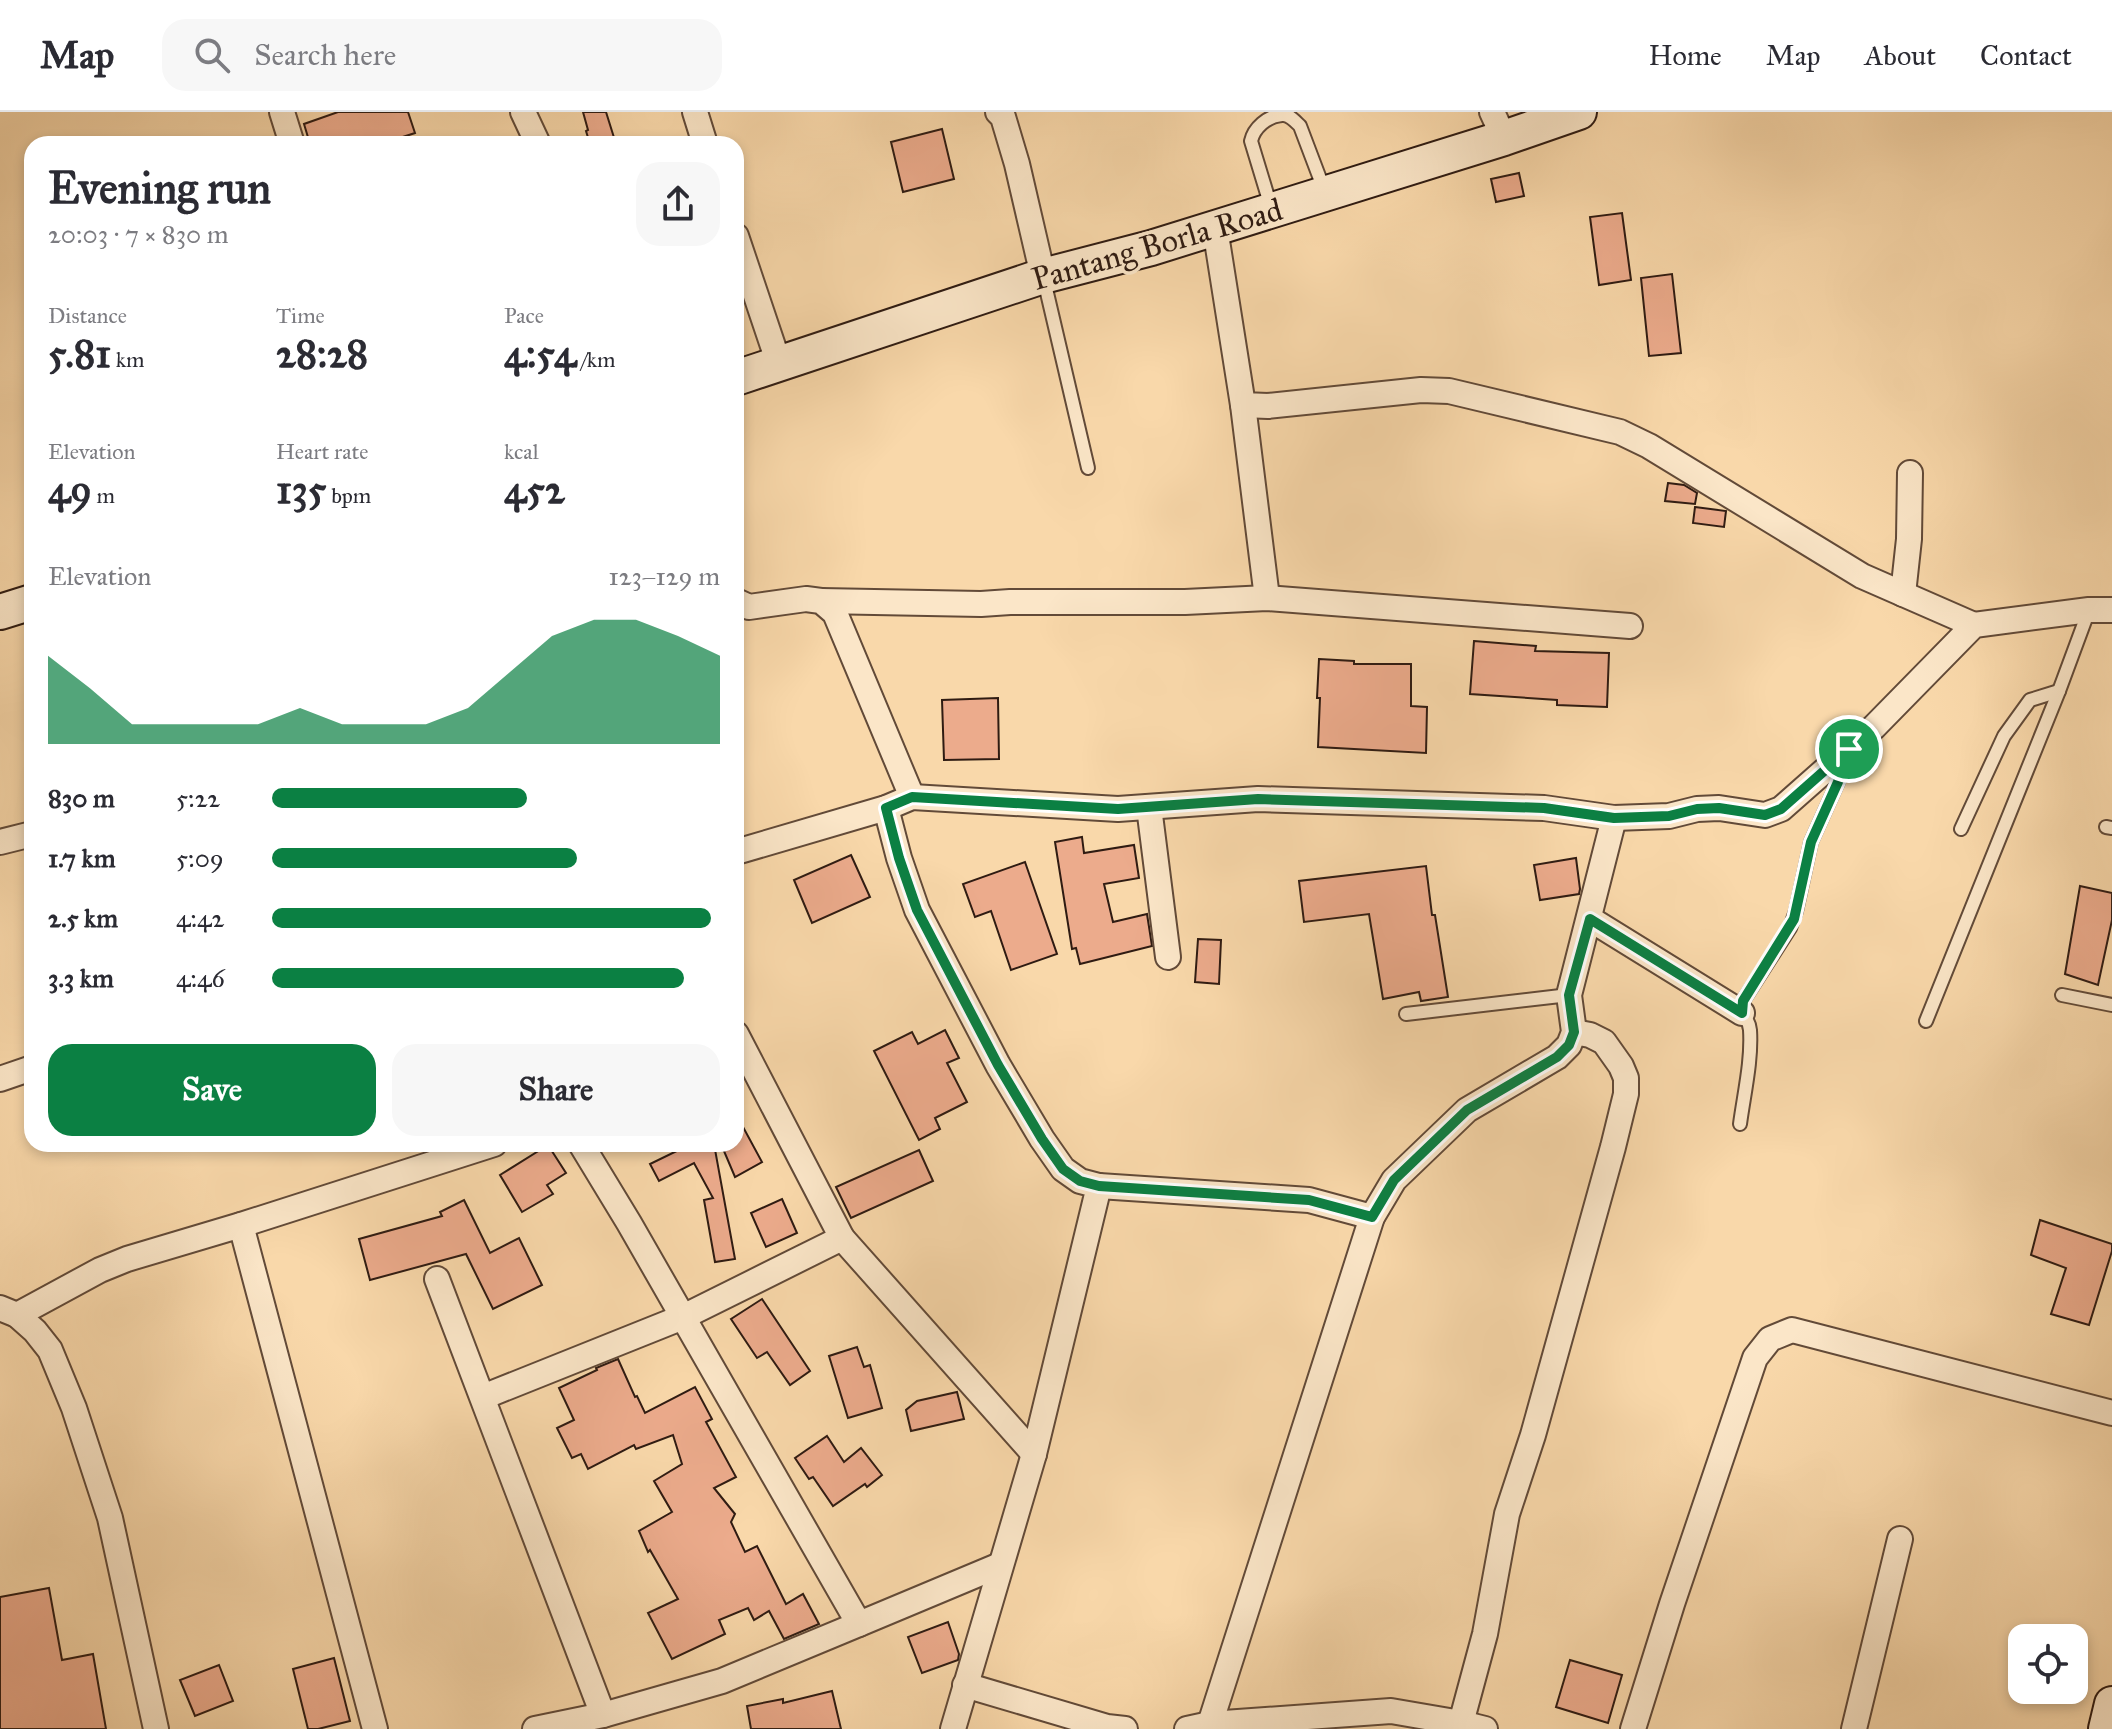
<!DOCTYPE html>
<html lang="en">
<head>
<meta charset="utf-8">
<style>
	body { margin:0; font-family:"IM FELL Great Primer",serif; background:#f7f7f7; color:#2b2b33; height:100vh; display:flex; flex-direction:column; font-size:30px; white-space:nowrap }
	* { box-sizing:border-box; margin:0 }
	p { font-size:26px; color:#7c7c81 }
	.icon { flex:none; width:44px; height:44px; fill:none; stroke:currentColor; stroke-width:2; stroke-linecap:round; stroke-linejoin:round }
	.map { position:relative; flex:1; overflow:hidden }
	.panel { position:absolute; left:24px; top:24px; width:720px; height:1016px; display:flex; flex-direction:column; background:#fff; border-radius:24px; box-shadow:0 4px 12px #0003 }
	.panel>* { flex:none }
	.buttons { position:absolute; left:2008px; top:1512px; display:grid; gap:16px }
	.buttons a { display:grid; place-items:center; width:80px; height:80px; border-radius:16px; background:#fff; box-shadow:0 4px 12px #0003; font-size:40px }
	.pin { position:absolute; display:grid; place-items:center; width:68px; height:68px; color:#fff; margin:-34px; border:4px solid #fff; border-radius:50%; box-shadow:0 2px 8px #0007 }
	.round { display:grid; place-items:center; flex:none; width:84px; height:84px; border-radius:24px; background:#f7f7f7 }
	.summary { display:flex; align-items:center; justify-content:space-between; height:136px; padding:0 24px }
	h1 { font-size:44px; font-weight:700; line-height:60px }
	.metrics { display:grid; grid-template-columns:repeat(3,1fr); gap:12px; height:136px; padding:8px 24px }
	.metrics div { display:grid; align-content:center }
	.metrics b { font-size:40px; font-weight:700 }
	.metrics small { font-size:22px; font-weight:400 }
	.metrics p { font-size:22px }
	.chart { height:224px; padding:16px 24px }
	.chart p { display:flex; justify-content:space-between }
	.chart svg { width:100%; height:144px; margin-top:8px; fill:#0b8043; opacity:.7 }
	.primary-button { display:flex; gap:16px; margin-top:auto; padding:16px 24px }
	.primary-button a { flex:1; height:92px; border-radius:24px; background:#0b8043; color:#fff; font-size:32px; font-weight:700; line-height:92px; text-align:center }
	.primary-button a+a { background:#f7f7f7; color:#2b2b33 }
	ul { padding:0 24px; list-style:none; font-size:26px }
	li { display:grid; grid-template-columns:128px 96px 1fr; align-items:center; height:60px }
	li i { height:20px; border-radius:10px; background:#0b8043 }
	header { display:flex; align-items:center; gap:48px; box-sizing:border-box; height:112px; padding:0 40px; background:#fff; border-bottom:2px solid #e1e1e2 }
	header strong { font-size:38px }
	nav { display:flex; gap:44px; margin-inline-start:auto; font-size:28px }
	.search { width:560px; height:72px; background:#f7f7f7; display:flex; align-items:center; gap:20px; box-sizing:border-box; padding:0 28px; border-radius:24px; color:#7c7c81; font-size:30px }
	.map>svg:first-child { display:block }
</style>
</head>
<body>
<header>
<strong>Map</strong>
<div class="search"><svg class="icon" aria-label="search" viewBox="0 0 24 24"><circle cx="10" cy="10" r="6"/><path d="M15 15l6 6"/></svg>Search here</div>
<nav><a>Home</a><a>Map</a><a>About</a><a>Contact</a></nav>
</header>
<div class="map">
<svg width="2112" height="1617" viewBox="0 0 2112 1617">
	<rect width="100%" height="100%" fill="#f9d8aa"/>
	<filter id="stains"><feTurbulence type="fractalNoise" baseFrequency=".0025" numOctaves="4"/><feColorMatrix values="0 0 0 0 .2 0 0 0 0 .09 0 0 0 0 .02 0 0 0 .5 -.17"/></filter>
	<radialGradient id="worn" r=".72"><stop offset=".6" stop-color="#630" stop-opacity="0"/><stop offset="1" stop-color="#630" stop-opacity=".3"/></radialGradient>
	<g fill="#ecab8c" stroke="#2f1b12" stroke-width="2">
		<path d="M338,0H408L415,21L381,32H310L304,12Z"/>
		<path d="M583,0H606L616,32H590L586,19L588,18Z"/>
		<path d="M942,17L954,67L903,80L891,30Z"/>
		<path d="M1519,61L1524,84L1496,90L1491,67Z"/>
		<path d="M1622,101L1631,168L1599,173L1590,105Z"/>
		<path d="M1672,162L1681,241L1649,244L1641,166Z"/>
		<path d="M1668,371L1684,373L1697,381L1695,392L1665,389Z"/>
		<path d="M1695,395L1726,399L1724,415L1693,411Z"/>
		<path d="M1474,529L1536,534L1535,539L1609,541L1607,595L1557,593V588L1470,582Z"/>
		<path d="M1319,547L1354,549V552H1411V594L1427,595L1426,641L1318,635L1320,586H1317Z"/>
		<path d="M998,586L999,647L944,648L942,588Z"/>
		<path d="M1082,725L1084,741L1134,733L1139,766L1104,772L1113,810L1147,802L1152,834L1080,852L1076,836L1072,837L1055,730Z"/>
		<path d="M851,743L870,785L812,811L794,768Z"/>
		<path d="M1576,746L1580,777L1579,782L1540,788L1534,753Z"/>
		<path d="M1025,750L1057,842L1011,858L991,799L975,805L963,772Z"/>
		<path d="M1426,754L1432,803H1435L1448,885L1421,889L1419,880L1383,887L1369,802L1304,810L1299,769Z"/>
		<path d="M2080,774L2112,781V808L2098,873L2065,862Z"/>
		<path d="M1198,827L1221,828L1219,872L1195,870Z"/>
		<path d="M945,918L959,946L947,951L967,990L935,1006L940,1017L919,1028L874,939L912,920L918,932Z"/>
		<path d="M736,1002L762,1050L735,1065L721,1032H736Z"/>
		<path d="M691,1032H714L735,1147L715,1150L704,1088L713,1086L694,1051L659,1069L650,1052Z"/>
		<path d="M548,1033L566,1061L547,1073L553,1082L522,1100L500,1063Z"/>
		<path d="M919,1038L933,1069L851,1106L836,1075Z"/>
		<path d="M782,1087L797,1121L766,1135L751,1101Z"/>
		<path d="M464,1088L490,1141L519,1126L542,1173L493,1197L466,1142L370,1168L359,1127L442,1104L440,1100Z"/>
		<path d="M2040,1108L2112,1132V1139L2089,1213L2051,1202L2066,1156L2031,1143Z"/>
		<path d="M762,1187L810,1259L790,1273L767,1240L757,1246L731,1207Z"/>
		<path d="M857,1235L864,1255L870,1253L882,1296L848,1306L829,1244Z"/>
		<path d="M618,1247L635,1285L637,1284L645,1301L695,1275L712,1307L706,1310L736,1365L714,1376L735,1402L731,1410L745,1440L757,1434L786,1492L803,1482L819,1512L784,1527L769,1499L754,1508L748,1496L719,1508L725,1522L672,1547L648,1501L678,1487L650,1438L648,1440L639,1419L672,1400L654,1369L682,1352L673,1323L636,1337L634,1333L588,1357L581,1342L572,1346L557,1316L574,1308L559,1276L597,1258L596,1256Z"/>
		<path d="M957,1280L964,1307L911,1319L906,1298L917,1289Z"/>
		<path d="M827,1324L844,1350L861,1336L882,1363L867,1375L865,1372L833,1394L813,1365L809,1367L795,1346Z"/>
		<path d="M49,1476L62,1548L93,1542L106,1617H0V1485Z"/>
		<path d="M948,1510L959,1542L958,1548L922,1561L908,1525Z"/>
		<path d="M334,1546L350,1609L318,1617H308L293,1557Z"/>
		<path d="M1570,1548L1622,1563L1608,1611L1556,1595Z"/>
		<path d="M219,1553L233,1589L195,1604L180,1568Z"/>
		<path d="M832,1579L841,1617H751L747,1594L783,1587V1591Z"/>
	</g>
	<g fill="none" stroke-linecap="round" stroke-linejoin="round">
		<g stroke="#624a38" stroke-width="16">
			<g id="lane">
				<path d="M1271,95L1251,29C1254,16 1267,4 1282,3C1289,2 1295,9 1300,14L1325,80"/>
				<path d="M1044,168L1088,356"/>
				<path d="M2106,715L2112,716"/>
				<path d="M1961,717L2004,624L2030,588L2059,579"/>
				<path d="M2062,883L2112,893"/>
				<path d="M1406,902L1569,883"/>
				<path d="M1926,909L2059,579L2089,498"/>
				<path d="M1740,1012C1744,982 1752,949 1750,918C1749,905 1740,904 1743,889L1790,816L1796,799L1811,730L1838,670L1845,648"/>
			</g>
		</g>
		<g stroke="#624a38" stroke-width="28">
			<g id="street">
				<path d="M282,0L292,32"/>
				<path d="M523,0L538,32"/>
				<path d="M695,0L705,32"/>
				<path d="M998,0L1003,5L1017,52L1043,164"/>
				<path d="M1492,0L1504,26"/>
				<path d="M1215,116L1243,293L1268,294L1421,278L1449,279L1620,320L1649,334L1862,464L1974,513"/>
				<path d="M736,124L779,252"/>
				<path d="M1243,293L1267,486"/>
				<path d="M1903,482L1909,427L1910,361"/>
				<path d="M736,489L749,495L806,487L821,489L835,501L912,685"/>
				<path d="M821,489L981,492L1010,490H1185L1267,486L1630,514"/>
				<path d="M1149,695L1168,845"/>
				<path d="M886,696L899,746L917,798L998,953L1042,1027L1063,1057L1080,1069L1099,1074L1034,1342L953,1617"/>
				<path d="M0,730L32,722"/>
				<path d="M736,740L886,696L912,685L1118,697L1258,687L1544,696L1614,706L1669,704L1697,697L1719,696L1765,703L1781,697L1874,615L1974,513L2089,498H2112"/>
				<path d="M1590,807L1742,901"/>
				<path d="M0,967L32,956"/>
				<path d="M1099,1074L1309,1088L1372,1105"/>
				<path d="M241,1113L375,1617"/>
				<path d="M842,1126L1034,1342"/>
				<path d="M437,1167L603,1603"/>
				<path d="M0,1196L17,1203L35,1219L50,1238L74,1296L110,1406L156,1617"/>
				<path d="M17,1203L100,1158L127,1147L241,1113L494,1032"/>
				<path d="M483,1285L683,1205L842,1126L736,922"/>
				<path d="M859,1512L1000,1453"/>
				<path d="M965,1573L1107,1615L1125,1617"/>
				<path d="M1461,1611L1485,1617"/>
				<path d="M1210,1612L1372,1105L1394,1068L1467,998L1557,945L1569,933L1574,920L1569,883L1614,706"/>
				<path d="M535,1617L603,1603L722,1569L859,1512L629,1111L581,1032"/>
				<path d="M1187,1617L1210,1612L1391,1599L1461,1611L1485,1522L1507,1402L1533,1323L1613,1035L1626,982V966L1621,954L1604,930L1590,923L1574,920"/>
				<path d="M1633,1617L1672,1492L1755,1246L1770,1227L1792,1218L2112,1301"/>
				<path d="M1854,1617L1900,1427"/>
			</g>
		</g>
		<g stroke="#2f1b12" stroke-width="38">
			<g id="secondary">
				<path d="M736,266L1043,164L1151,136L1504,26L1579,0"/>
				<path d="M0,500L32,490"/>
				<path d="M2106,1617L2112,1592"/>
			</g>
		</g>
		<use href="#lane" stroke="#fbe6c8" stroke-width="12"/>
		<use href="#street" stroke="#fbe6c8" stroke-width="24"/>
		<use href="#secondary" stroke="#fbe6c8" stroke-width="34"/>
	</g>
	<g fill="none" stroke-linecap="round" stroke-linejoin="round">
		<g stroke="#fff" stroke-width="16">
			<path id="route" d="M1849,637L1838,670L1811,730L1794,807L1743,889L1742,901L1590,807L1569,883L1574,920L1569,933L1557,945L1467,998L1394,1068L1372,1105L1309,1088L1099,1074L1080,1069L1063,1057L1042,1027L998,953L917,798L899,746L886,696L912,685L1118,697L1258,687L1544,696L1614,706L1669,704L1697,697L1719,696L1765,703L1781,697Z"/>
		</g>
		<use href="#route" stroke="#0b8043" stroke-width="10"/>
	</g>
	<g text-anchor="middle" stroke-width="7" stroke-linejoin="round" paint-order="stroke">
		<g font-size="32" fill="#2f1b12" stroke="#fbe6c8">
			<text transform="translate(1157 132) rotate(-16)" y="11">Pantang Borla Road</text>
		</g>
	</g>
	<rect width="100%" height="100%" filter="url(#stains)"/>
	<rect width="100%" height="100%" fill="url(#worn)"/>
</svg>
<div class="buttons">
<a><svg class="icon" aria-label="locate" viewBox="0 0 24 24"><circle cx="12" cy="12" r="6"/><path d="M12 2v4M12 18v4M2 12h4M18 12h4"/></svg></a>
</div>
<div class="pin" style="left:1849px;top:637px;background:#1e9e55"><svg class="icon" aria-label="arrive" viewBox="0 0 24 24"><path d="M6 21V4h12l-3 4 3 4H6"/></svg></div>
<section class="panel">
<div class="summary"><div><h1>Evening run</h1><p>20:03 · 7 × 830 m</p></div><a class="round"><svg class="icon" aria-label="share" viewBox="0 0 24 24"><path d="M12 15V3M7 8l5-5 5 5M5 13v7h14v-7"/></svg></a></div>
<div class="metrics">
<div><p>Distance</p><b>5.81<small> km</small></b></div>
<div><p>Time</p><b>28:28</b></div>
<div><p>Pace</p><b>4:54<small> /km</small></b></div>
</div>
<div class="metrics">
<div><p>Elevation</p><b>49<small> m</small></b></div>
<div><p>Heart rate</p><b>135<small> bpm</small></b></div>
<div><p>kcal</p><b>452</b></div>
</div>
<div class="chart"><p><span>Elevation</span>123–129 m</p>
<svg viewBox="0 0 160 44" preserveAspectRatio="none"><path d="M0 44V17L10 27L20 38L30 38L40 38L50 38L60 33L70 38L80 38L90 38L100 33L110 22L120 11L130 6L140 6L150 11L160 17V44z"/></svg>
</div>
<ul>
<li><b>830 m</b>5:22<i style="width:57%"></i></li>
<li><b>1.7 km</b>5:09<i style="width:68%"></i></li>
<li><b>2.5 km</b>4:42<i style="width:98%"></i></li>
<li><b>3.3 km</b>4:46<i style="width:92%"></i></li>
</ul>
<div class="primary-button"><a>Save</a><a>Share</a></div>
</section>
</div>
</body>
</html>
